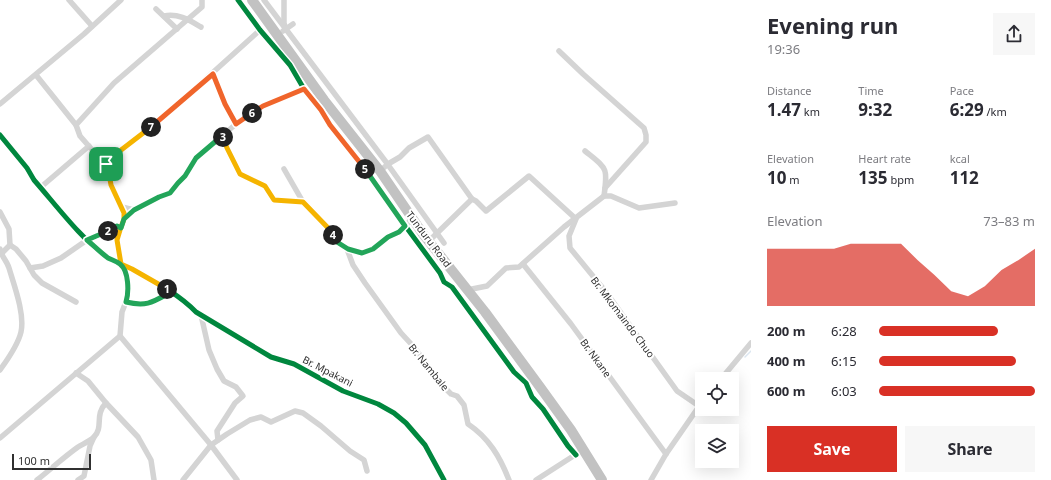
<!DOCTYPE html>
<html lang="en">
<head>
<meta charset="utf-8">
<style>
	body { margin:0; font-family:"Noto Sans",sans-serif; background:#f7f7f7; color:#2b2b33; height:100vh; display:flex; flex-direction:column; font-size:15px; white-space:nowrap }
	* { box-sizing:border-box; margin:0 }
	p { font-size:13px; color:#7c7c81 }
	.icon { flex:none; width:22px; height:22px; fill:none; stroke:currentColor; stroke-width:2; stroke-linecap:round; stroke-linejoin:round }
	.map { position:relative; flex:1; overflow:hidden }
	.sheet { display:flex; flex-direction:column; background:#fff; width:300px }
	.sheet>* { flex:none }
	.controls { position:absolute; left:695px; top:372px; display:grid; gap:8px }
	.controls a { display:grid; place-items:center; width:44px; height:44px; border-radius:0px; background:#fff; box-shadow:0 4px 16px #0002; font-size:20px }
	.scale { position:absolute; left:12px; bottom:10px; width:79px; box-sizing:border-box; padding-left:4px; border:2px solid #303030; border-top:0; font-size:11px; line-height:14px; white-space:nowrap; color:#303030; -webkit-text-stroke:3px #fff; paint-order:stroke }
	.pin { position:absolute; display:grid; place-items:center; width:34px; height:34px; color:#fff; margin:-17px; border-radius:8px; box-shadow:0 2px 6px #0006 }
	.km { position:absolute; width:20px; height:20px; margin:-10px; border-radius:50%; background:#222; color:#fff; font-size:11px; line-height:20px; text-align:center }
	.round { display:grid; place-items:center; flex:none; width:42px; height:42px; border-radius:0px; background:#f7f7f7 }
	.headline { display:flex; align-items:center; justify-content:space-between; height:68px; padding:0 16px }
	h1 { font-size:22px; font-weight:700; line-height:30px }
	.stats { display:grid; grid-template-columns:repeat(3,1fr); gap:6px; height:68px; padding:4px 16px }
	.stats div { display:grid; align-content:center }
	.stats b { font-size:17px; font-weight:700 }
	.stats small { font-size:11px; font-weight:400 }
	.stats p { font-size:11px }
	.chart { height:112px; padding:8px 16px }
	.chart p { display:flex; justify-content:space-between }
	.chart svg { width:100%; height:72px; margin-top:4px; fill:#d93025; opacity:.7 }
	.action { display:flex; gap:8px; margin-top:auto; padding:8px 16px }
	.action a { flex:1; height:46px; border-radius:0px; background:#d93025; color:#fff; font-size:16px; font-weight:700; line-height:46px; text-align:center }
	.action a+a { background:#f7f7f7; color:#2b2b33 }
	ul { padding:0 16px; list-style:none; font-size:13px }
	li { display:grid; grid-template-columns:64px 48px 1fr; align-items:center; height:30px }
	li i { height:10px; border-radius:5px; background:#d93025 }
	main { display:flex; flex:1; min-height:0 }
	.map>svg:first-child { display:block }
</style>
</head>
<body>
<main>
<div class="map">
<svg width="751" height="480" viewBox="0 0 751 480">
	<rect width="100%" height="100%" fill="#fff"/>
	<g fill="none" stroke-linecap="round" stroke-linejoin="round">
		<path stroke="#dbe6f0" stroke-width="1.5" d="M745,357L751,351"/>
		<g stroke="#d4d4d4" stroke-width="5.5">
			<path d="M69,0L92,26"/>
			<path d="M238,0L260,30L290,65L304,89L321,110L330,125L362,164L398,216L440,273L444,282L452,287L514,372L526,383L532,397L543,409L568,446L576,455"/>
			<path d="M264,0L386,162L444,243"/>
			<path d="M284,0V23L285,27"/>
			<path d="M156,9L177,29"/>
			<path d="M164,16C178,13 189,20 201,27"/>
			<path d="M283,31L293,24"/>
			<path d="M559,51L583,74L644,128L646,135V142L605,188"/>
			<path d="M213,73L225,104L236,124"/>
			<path d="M0,104L84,34L121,0"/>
			<path d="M76,125L114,83L202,7V0"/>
			<path d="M0,135L27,168L34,180C56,205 81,239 108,258C115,263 125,265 133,270C155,282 179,294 196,312L271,357L294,364L343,391L378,404L394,413L406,423L425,445L444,480"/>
			<path d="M223,135L227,148L240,174L265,186L274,200L303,202L331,231L337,242L347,249L362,253L373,249L388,237L399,232L413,218"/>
			<path d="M585,151C607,169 608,167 604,196"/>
			<path d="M105,164L179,103L260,30"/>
			<path d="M284,169L303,202"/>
			<path d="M380,171L388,164L400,157L409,148L428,137L472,199"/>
			<path d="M41,187L89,146"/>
			<path d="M122,207L134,210L159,197L170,193L178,183L185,176L196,158L236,124L263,106L304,89"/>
			<path d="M0,212L9,229L10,245L1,254"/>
			<path d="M429,241L472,199L476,201L486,211L529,176L576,219L569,236L570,248L606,292L677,391L699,406"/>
			<path d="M10,245L16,249L26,261L34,275L42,283L76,302"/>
			<path d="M0,249C1,256 7,261 9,268C14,285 25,314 21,332C18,345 8,359 0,370"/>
			<path d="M347,249L353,265L365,283L401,333L413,346L444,387L451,394L457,396L464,405L468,424C489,438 500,457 509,480"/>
			<path d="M523,264L571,324L666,454"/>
			<path d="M30,268L43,266L61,258L87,240L117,226L121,228"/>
			<path d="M467,290L487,286L506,268L519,267L564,227L604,196H611L639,208L675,203"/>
			<path d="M126,302C147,307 153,302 171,292"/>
			<path d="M201,315L209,350L217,369L224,381L236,387L243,396L235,403L217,431L218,440"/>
			<path d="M120,336L211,445L237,480"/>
			<path d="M76,373L88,381L106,403L138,437L151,460L154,480"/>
			<path d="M721,379L751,343"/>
			<path d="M0,438L120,336L122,312L127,299L128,289L126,276L121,265L117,240L120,230L124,219V213L111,185L108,168L80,136L76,125L36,75"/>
			<path d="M37,480C51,469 64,457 78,447C83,444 90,441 94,437C104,427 94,415 106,403"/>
			<path d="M78,480L84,476L90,446L94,437"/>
			<path d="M183,480L211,445L227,434L250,420L261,417L271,422L295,411L303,413L321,426L350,451L364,460L367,471"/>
			<path d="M536,480L578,453"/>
			<path d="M651,480L666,454L702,402"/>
		</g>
		<path stroke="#c2c2c2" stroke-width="10" d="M252,0L324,100L380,171L423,234L485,312L540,387L571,430L602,480"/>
		<g stroke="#fff" stroke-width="8">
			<g id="cycleway">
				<path d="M238,0L260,30L290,65L304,89L321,110L330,125L362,164L398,216L440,273L444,282L452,287L514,372L526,383L532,397L543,409L568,446L576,455"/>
				<path d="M0,135L27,168L34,180C56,205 81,239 108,258C115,263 125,265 133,270C155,282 179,294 196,312L271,357L294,364L343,391L378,404L394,413L406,423L425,445L444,480"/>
			</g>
		</g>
		<use href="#cycleway" stroke="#00873e" stroke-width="5"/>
	</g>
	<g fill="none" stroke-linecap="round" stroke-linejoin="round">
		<g stroke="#fff" stroke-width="8">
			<path id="split-1" d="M106,164L108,168L111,185L124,213V219L120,230L117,240L121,264L132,269L167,289"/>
		</g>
		<g stroke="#fff" stroke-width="8">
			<path id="split-2" d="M108,231L87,240C94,246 101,253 108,258C112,260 116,261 120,264C129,271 129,292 126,302C147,307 153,302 171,292L167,289"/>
		</g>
		<g stroke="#fff" stroke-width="8">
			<path id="split-3" d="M108,231L117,226L121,228L124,219L134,210L159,197L170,193L178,183L185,176L196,158L223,135V137"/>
		</g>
		<g stroke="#fff" stroke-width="8">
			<path id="split-4" d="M223,137L227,148L240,174L265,186L274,200L303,202L331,231L333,235"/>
		</g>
		<g stroke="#fff" stroke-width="8">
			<path id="split-5" d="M333,235L337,242L348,249L362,253L373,249L388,237L399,232L405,226L365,169"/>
		</g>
		<g stroke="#fff" stroke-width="8">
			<path id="split-6" d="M252,113L263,106L304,89L321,110L330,125L365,169"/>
		</g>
		<g stroke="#fff" stroke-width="8">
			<path id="split-7" d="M151,127L213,74L225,104L236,124L252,113"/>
		</g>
		<g stroke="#fff" stroke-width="8">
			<path id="split-8" d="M106,164L112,157L151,127"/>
		</g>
		<use href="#split-1" stroke="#f5b400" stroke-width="5"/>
		<use href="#split-2" stroke="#22a559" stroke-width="5"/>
		<use href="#split-3" stroke="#22a559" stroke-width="5"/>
		<use href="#split-4" stroke="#f5b400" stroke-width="5"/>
		<use href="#split-5" stroke="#22a559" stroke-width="5"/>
		<use href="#split-6" stroke="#f0652b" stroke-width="5"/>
		<use href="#split-7" stroke="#f0652b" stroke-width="5"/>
		<use href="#split-8" stroke="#f5b400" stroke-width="5"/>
	</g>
	<g text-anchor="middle" stroke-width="4" stroke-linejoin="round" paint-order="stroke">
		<g font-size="10" fill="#303030" stroke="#fff">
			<text transform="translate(429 239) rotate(53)" y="4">Tunduru Road</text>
			<text transform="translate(623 317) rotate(53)" y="4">Br. Mkomaindo Chuo</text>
			<text transform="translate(596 358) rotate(54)" y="4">Br. Nkane</text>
			<text transform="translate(429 367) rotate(51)" y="4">Br. Nambale</text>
			<text transform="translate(328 371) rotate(27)" y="4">Br. Mpakani</text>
		</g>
	</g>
</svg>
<div class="controls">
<a><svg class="icon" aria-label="locate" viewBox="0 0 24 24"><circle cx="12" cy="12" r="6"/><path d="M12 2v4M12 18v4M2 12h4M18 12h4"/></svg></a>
<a><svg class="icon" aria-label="layers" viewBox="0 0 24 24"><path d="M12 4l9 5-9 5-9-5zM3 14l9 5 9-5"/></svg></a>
</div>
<div class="scale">100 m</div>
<div class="pin" style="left:106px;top:164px;background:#1e9e55"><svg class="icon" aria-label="arrive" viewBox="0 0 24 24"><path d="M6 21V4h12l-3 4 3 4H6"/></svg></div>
<b class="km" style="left:167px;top:289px">1</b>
<b class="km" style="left:108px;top:231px">2</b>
<b class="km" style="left:223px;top:137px">3</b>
<b class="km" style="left:333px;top:235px">4</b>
<b class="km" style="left:365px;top:169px">5</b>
<b class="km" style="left:252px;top:113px">6</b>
<b class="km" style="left:151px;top:127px">7</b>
</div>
<section class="sheet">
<div class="headline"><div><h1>Evening run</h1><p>19:36</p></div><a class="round"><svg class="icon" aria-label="share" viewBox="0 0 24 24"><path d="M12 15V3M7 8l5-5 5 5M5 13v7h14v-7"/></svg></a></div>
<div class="stats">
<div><p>Distance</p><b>1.47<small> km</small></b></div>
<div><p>Time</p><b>9:32</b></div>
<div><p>Pace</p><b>6:29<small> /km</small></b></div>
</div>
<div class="stats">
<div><p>Elevation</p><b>10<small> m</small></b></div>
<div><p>Heart rate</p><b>135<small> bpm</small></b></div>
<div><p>kcal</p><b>112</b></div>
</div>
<div class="chart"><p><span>Elevation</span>73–83 m</p>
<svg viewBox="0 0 160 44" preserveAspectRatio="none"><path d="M0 44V9L10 9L20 9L30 9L40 9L50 6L60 6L70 6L80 6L90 16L100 25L110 35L120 38L130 32L140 22L150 16L160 9V44z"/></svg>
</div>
<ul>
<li><b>200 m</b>6:28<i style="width:76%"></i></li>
<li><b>400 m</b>6:15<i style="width:88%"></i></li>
<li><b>600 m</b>6:03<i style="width:100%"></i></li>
</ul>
<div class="action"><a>Save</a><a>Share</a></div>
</section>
</main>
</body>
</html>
